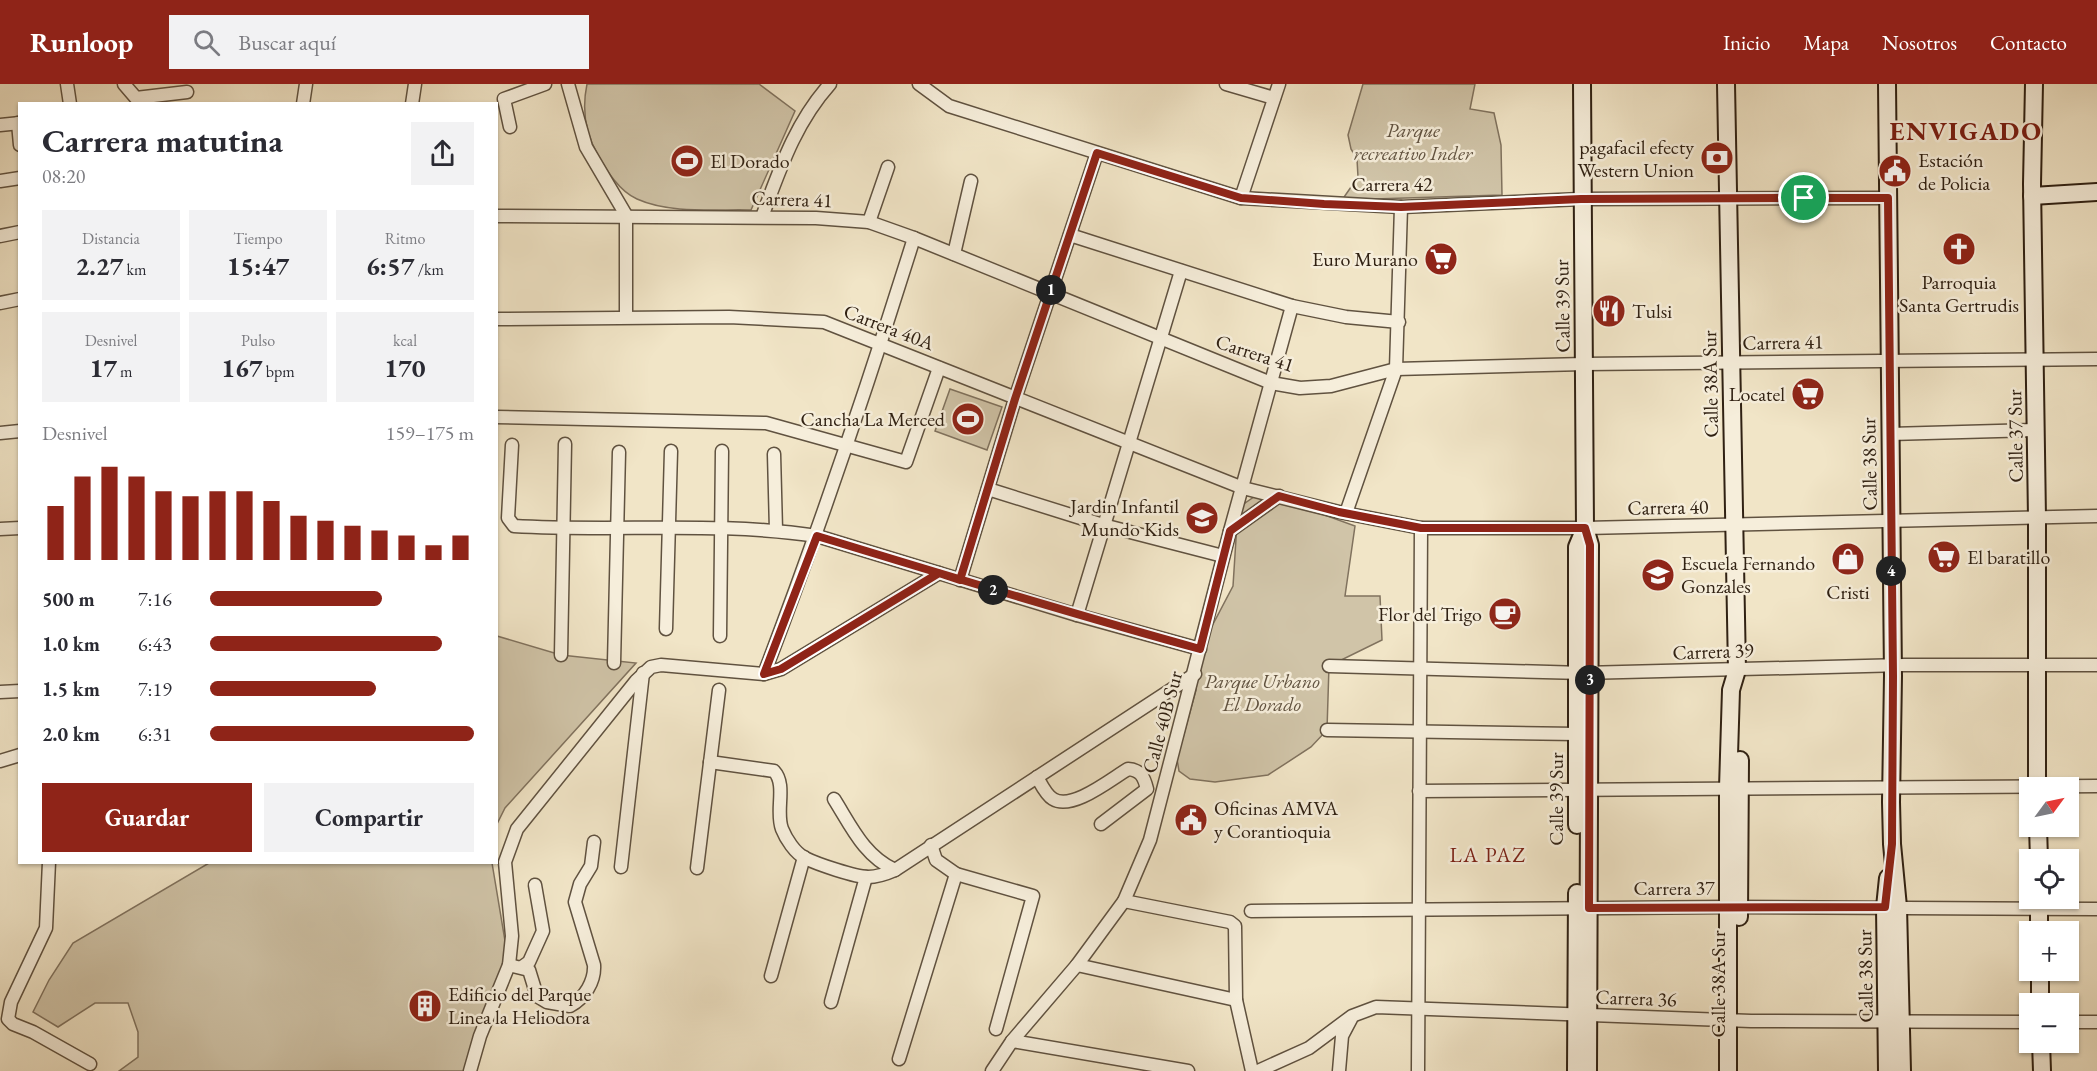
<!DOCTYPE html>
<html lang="es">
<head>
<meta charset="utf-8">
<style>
	body { margin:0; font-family:"EB Garamond",serif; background:#f2f2f3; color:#2b2b33; height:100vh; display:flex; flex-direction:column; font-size:22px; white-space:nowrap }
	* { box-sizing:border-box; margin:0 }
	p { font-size:20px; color:#7c7c81 }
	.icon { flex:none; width:33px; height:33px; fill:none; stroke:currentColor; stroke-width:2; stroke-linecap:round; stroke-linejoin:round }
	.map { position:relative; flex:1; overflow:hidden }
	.sheet { position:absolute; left:18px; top:18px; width:480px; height:762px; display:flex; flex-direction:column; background:#fff; border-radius:0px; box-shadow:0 2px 4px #0004 }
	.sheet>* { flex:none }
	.needle { width:39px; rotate:57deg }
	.tools { position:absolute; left:2019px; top:693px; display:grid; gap:12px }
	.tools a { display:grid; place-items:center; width:60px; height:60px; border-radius:0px; background:#fff; box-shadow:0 2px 4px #0004; font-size:30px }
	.pin { position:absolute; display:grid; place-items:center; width:51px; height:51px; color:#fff; margin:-26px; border:3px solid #fff; border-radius:50%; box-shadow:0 2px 6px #0007 }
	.km { position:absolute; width:30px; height:30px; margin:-15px; border-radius:50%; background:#222; color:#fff; font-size:16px; line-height:30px; text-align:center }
	.round { display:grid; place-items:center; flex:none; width:63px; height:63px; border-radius:0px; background:#f2f2f3 }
	.head { display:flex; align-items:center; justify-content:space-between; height:102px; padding:0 24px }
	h1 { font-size:33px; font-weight:700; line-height:45px }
	.stats { display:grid; grid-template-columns:repeat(3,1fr); gap:9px; height:102px; padding:6px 24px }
	.stats div { display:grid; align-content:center; border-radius:0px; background:#f2f2f3; text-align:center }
	.stats b { font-size:26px; font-weight:700 }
	.stats small { font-size:16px; font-weight:400 }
	.stats p { font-size:16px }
	.chart { height:168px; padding:12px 24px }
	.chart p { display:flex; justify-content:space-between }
	.chart svg { width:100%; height:108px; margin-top:6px; stroke:#8f2418; stroke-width:6 }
	.primary-button { display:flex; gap:12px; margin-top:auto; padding:12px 24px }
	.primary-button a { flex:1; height:69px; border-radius:0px; background:#8f2418; color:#fff; font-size:24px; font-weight:700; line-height:69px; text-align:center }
	.primary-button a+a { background:#f2f2f3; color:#2b2b33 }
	ul { padding:0 24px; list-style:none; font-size:20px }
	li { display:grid; grid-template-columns:96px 72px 1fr; align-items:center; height:45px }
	li i { height:15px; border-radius:8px; background:#8f2418 }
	header { display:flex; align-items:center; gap:36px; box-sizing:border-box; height:84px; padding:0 30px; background:#8f2418; color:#fff }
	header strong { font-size:28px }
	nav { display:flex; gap:33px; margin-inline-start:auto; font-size:21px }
	.search { width:420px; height:54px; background:#f2f2f3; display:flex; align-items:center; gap:15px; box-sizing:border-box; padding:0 21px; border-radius:0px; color:#7c7c81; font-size:22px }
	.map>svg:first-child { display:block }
</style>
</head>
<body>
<header>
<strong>Runloop</strong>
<div class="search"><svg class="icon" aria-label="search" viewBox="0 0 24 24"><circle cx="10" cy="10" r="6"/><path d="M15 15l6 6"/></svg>Buscar aquí</div>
<nav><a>Inicio</a><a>Mapa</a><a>Nosotros</a><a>Contacto</a></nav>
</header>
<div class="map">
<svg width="2097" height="987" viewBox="0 0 2097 987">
	<rect width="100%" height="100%" fill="#f1e5c7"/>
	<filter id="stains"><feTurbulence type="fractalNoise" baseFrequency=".00333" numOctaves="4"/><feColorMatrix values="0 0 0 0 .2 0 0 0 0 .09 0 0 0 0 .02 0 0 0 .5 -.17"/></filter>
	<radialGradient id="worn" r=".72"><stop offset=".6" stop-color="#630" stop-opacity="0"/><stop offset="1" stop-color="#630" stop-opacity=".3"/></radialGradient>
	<g fill="#d0c4a8" stroke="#80725e" stroke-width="1.5">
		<path d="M587,0H759L795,27L751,126C716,125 670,130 637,115C619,107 607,87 598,71C585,49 582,24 587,0Z"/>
		<path d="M1363,0H1475L1470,25L1494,29L1501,61L1502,111L1342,116L1358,93L1357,75L1351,65L1348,51Z"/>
		<path d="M950,305L1002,323L987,366L935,347Z"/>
		<path d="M1261,408L1355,442L1345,512H1380L1382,556L1329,582L1327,646L1311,663L1268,691L1215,698L1190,695L1179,687L1177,675L1196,606L1200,565L1233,502L1238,424Z"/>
		<path d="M497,552L561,571L636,579L505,724L497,740Z"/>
		<path d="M209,779H492L509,881L475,987H119L138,973V948L128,919H95L58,943L33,928L49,896L73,859Z"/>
	</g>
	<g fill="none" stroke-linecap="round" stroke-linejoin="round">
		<g stroke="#605240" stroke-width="15">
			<g id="street">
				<path d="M67,0L70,20"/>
				<path d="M124,0L136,14L187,8"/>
				<path d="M568,0L586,63L626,131V232"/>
				<path d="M919,0L949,22L1241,114L1401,123L1581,115L1888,114"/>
				<path d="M1226,0L1274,14"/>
				<path d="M303,20L306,0"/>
				<path d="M412,20L415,0"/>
				<path d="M18,39L20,61"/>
				<path d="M0,41L20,39"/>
				<path d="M510,43L504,15L545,0"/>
				<path d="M0,97L20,94"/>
				<path d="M1241,114L1279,0"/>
				<path d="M496,132L816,134L869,138L914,154L1271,299L1300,304L1331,302L1396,285L1584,280L2097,275"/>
				<path d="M762,133C780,85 795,39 830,0"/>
				<path d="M869,138L888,83"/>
				<path d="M1070,151L1292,222L1346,233L1399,238"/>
				<path d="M0,152L20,148"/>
				<path d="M954,170L971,97"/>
				<path d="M0,219L20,215"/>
				<path d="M496,235L729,233L824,238L1243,404L1339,428L1421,444H1585L2097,432"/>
				<path d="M496,333L766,339L906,378L939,284"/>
				<path d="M0,349L20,347"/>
				<path d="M1890,350L2036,346"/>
				<path d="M512,361L508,434L514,442C615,448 718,437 817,452L1077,531L1200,565"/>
				<path d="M774,370L776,446"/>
				<path d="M988,405L1103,441L1223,472"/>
				<path d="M1346,429L1396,285L1401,123"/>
				<path d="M0,445L20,444"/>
				<path d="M1230,447L1279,412"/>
				<path d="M960,496L1015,315L1097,69"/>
				<path d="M1077,531L1181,187"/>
				<path d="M666,545L671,367"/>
				<path d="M720,552L722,367"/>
				<path d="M561,571L565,360"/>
				<path d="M614,579L619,368"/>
				<path d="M1329,582L1583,589L1904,581H2097"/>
				<path d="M764,590C819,446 868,301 914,154"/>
				<path d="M0,608L20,607"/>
				<path d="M1327,646L1577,650"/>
				<path d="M0,677L20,671"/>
				<path d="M710,678L774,687C787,701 775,727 782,745C786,755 795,769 805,774C817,780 855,793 868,793C878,793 886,790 895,786L1195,590"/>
				<path d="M1037,693C1041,700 1046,711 1053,715C1072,727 1111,695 1128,685C1141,686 1144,693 1147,705L1101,740"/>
				<path d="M1419,707L2097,702"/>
				<path d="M834,715C851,742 864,772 895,786"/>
				<path d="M931,761L936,776L956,790L1033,812L996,945"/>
				<path d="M49,778L46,844L11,918L8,935L13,940L33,948L90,980"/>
				<path d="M621,783L643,589"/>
				<path d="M697,784L719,606"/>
				<path d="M1124,817L1230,838L1235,842L1236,916L1252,987"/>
				<path d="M1251,827L1727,823L2097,825"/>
				<path d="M509,881L529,886L537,912L547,918L570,922C585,914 595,897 594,881L575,818L580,800L591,782L594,758"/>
				<path d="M1077,881L1236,916"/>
				<path d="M522,883L529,878L543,847L535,801"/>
				<path d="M771,892L804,773"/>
				<path d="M831,918L866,793"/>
				<path d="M2068,938H2097"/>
				<path d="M1012,957L1188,987"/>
				<path d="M899,975L956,790"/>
				<path d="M470,987L480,952L509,881L512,852L505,778L517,745L636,597L651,583L661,581L764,590L781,585L939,489"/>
				<path d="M992,987L1012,957L1077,881L1124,817L1150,756L1230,447L1292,222"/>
				<path d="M1258,987L1309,964L1352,932L1376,923L1751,937L2030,938"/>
				<path d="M1339,987L1342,952L1351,935"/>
				<path d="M1418,987L1421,444"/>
			</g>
		</g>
		<g stroke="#302113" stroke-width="20">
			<g id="secondary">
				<path d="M1582,0L1585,444L1590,461L1588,987"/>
				<path d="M1726,0L1737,586L1731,606L1728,704V987"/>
				<path d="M1887,0L1893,592L1891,718L1892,760L1898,823L1902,987"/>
				<path d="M2034,0L2032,100L2037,434V704"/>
				<path d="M2032,112L2097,108"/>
				<path d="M1577,741V463L1585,444"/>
				<path d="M2038,742L2039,776"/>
				<path d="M2039,814V848"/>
				<path d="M1739,833L1740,676"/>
				<path d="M2040,886V920"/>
				<path d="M2041,958L2042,987"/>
				<path d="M1576,987L1577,809"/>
				<path d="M1887,987L1885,823L1888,794"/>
			</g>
		</g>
		<use href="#street" stroke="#f6eedb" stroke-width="12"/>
		<use href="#secondary" stroke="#f6eedb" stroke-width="16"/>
	</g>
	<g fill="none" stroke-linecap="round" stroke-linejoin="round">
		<g stroke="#fff" stroke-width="12">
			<path id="route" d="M1804,114L1581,115L1401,123L1324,120L1241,114L1097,69L1015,315L960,496L939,489L781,585L764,590L817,452C945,491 1072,530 1200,565L1230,447L1279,412L1339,428L1421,444H1585L1590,461L1589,824L1885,823L1892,760L1893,592L1888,114H1804"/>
		</g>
		<use href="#route" stroke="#8f2418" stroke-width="8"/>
	</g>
	<defs>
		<g id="bank-disc" transform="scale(1.725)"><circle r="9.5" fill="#8f2418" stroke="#f6eedb"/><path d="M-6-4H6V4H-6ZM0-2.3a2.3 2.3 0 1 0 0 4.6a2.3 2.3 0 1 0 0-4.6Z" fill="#fff"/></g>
		<g id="stadium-disc" transform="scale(1.725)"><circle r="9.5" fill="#8f2418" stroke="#f6eedb"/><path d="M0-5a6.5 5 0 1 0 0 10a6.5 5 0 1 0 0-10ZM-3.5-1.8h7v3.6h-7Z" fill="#fff"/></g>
		<g id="civic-disc" transform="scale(1.725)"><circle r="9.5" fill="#8f2418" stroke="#f6eedb"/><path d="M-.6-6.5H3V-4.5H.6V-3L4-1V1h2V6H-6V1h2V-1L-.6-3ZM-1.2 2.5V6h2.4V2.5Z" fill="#fff"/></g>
		<g id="church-disc" transform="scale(1.725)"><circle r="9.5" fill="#8f2418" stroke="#f6eedb"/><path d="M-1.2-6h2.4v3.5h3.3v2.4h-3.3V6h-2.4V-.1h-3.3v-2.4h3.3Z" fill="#fff"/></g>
		<g id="supermarket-disc" transform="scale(1.725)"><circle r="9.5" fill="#8f2418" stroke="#f6eedb"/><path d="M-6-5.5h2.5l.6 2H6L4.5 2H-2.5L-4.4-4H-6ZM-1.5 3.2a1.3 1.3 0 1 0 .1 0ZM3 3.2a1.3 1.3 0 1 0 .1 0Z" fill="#fff"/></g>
		<g id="restaurant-disc" transform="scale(1.725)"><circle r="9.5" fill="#8f2418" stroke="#f6eedb"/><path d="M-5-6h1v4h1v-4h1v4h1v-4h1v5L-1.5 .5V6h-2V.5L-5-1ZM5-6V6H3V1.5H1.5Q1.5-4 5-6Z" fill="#fff"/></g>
		<g id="school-disc" transform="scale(1.725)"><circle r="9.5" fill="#8f2418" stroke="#f6eedb"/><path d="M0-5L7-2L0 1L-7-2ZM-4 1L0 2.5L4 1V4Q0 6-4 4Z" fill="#fff"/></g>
		<g id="shop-disc" transform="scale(1.725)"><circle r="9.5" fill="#8f2418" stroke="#f6eedb"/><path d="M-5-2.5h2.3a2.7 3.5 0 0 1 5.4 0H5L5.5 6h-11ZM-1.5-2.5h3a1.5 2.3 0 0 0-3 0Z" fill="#fff"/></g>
		<g id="cafe-disc" transform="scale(1.725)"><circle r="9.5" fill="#8f2418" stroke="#f6eedb"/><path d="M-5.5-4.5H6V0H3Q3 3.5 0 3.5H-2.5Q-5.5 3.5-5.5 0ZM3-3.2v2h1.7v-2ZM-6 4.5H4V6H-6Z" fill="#fff"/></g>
		<g id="building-disc" transform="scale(1.725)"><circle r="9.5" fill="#8f2418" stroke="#f6eedb"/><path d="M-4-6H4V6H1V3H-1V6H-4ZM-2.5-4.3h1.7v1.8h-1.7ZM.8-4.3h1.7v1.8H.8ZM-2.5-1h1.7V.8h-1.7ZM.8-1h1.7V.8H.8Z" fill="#fff"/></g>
	</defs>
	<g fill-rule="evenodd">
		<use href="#bank-disc" x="1717" y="74"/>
		<use href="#stadium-disc" x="687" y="77"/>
		<use href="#civic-disc" x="1895" y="87"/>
		<use href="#church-disc" x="1959" y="165"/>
		<use href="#supermarket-disc" x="1441" y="175"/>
		<use href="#restaurant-disc" x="1609" y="227"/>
		<use href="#supermarket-disc" x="1808" y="310"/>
		<use href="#stadium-disc" x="968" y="335"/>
		<use href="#school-disc" x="1202" y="434"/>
		<use href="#supermarket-disc" x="1944" y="473"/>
		<use href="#shop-disc" x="1848" y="475"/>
		<use href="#school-disc" x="1658" y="491"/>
		<use href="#cafe-disc" x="1505" y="530"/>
		<use href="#civic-disc" x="1191" y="736"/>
		<use href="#building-disc" x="425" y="922"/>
	</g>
	<g text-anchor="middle" stroke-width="5" stroke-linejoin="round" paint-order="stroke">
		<g font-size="20" font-style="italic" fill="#605240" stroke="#f6eedb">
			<text x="1413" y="53">Parque<tspan x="1413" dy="23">recreativo Inder</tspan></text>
			<text x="1262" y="604">Parque Urbano<tspan x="1262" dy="23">El Dorado</tspan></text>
		</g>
		<g font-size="20" fill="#302113" stroke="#f6eedb" text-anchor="start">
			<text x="1694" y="70" text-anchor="end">pagafacil efecty<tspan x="1694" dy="23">Western Union</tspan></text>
			<text x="1918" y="83">Estación<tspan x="1918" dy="23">de Policia</tspan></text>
			<text x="710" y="84">El Dorado</text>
			<text x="1418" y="182" text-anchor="end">Euro Murano</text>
			<text x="1959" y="205" text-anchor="middle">Parroquia<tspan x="1959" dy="23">Santa Gertrudis</tspan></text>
			<text x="1632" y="234">Tulsi</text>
			<text x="1785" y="317" text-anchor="end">Locatel</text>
			<text x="945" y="342" text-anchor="end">Cancha La Merced</text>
			<text x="1179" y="429" text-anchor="end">Jardin Infantil<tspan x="1179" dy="23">Mundo Kids</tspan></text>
			<text x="1967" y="480">El baratillo</text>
			<text x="1681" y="486">Escuela Fernando<tspan x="1681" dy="23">Gonzales</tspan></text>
			<text x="1848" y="515" text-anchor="middle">Cristi</text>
			<text x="1482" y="537" text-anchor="end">Flor del Trigo</text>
			<text x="1214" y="731">Oficinas AMVA<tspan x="1214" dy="23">y Corantioquia</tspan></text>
			<text x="448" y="917">Edificio del Parque<tspan x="448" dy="23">Linea la Heliodora</tspan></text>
		</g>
		<g font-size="20" fill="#302113" stroke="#f6eedb">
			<text x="1392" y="107">Carrera 42</text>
			<text transform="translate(792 115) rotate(2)" y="7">Carrera 41</text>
			<text transform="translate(1562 222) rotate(-91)" y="7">Calle 39 Sur</text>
			<text transform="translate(889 243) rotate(21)" y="7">Carrera 40A</text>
			<text transform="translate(1783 258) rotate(-1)" y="7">Carrera 41</text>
			<text transform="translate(1255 269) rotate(18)" y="7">Carrera 41</text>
			<text transform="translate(1710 300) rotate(-91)" y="7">Calle 38A Sur</text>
			<text transform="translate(2015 352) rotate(-91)" y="7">Calle 37 Sur</text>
			<text transform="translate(1869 380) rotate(-91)" y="7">Calle 38 Sur</text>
			<text transform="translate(1668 423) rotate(-1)" y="7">Carrera 40</text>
			<text transform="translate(1713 567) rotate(-2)" y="7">Carrera 39</text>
			<text transform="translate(1162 638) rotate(-75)" y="7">Calle 40B Sur</text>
			<text transform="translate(1556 715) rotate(-90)" y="7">Calle 39 Sur</text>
			<text x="1674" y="811">Carrera 37</text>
			<text transform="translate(1865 892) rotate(-91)" y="7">Calle 38 Sur</text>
			<text transform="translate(1718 900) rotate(-90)" y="7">Calle 38A Sur</text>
			<text transform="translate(1636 914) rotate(2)" y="7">Carrera 36</text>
		</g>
		<g font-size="21" letter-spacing="1.5" fill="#7a1f14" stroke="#f6eedb">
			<text x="1488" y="778">LA PAZ</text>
		</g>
		<g font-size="26" font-weight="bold" letter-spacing="1.5" fill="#7a1f14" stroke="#f6eedb">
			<text x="1966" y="56">ENVIGADO</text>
		</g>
	</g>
	<rect width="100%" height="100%" filter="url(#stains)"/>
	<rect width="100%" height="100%" fill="url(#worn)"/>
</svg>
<div class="tools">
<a><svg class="needle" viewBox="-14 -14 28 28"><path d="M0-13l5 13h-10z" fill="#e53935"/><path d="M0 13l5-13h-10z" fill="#7c7c81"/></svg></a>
<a><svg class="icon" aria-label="locate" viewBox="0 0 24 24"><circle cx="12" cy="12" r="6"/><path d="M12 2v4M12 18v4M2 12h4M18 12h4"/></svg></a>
<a>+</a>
<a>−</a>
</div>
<div class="pin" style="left:1804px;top:114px;background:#1e9e55"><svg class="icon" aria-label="arrive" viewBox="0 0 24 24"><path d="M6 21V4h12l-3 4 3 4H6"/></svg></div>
<b class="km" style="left:1051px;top:206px">1</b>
<b class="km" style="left:993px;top:506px">2</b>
<b class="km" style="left:1590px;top:596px">3</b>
<b class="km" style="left:1891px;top:487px">4</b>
<section class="sheet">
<div class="head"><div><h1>Carrera matutina</h1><p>08:20</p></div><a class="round"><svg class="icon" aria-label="share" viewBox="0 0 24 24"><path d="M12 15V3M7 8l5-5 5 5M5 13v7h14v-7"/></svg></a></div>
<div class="stats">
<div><p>Distancia</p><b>2.27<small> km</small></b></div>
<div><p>Tiempo</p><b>15:47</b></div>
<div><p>Ritmo</p><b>6:57<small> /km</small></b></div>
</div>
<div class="stats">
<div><p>Desnivel</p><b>17<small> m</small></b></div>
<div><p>Pulso</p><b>167<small> bpm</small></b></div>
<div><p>kcal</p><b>170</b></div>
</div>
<div class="chart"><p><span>Desnivel</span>159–175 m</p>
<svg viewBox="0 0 160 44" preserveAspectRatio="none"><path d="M5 44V22M15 44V10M25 44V6M35 44V10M45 44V16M55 44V18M65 44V16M75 44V16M85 44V20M95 44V26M105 44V28M115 44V30M125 44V32M135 44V34M145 44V38M155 44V34"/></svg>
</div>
<ul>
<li><b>500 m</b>7:16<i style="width:65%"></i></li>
<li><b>1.0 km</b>6:43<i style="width:88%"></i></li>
<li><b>1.5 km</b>7:19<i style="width:63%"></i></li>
<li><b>2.0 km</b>6:31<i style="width:100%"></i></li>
</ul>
<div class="primary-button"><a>Guardar</a><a>Compartir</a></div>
</section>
</div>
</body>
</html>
